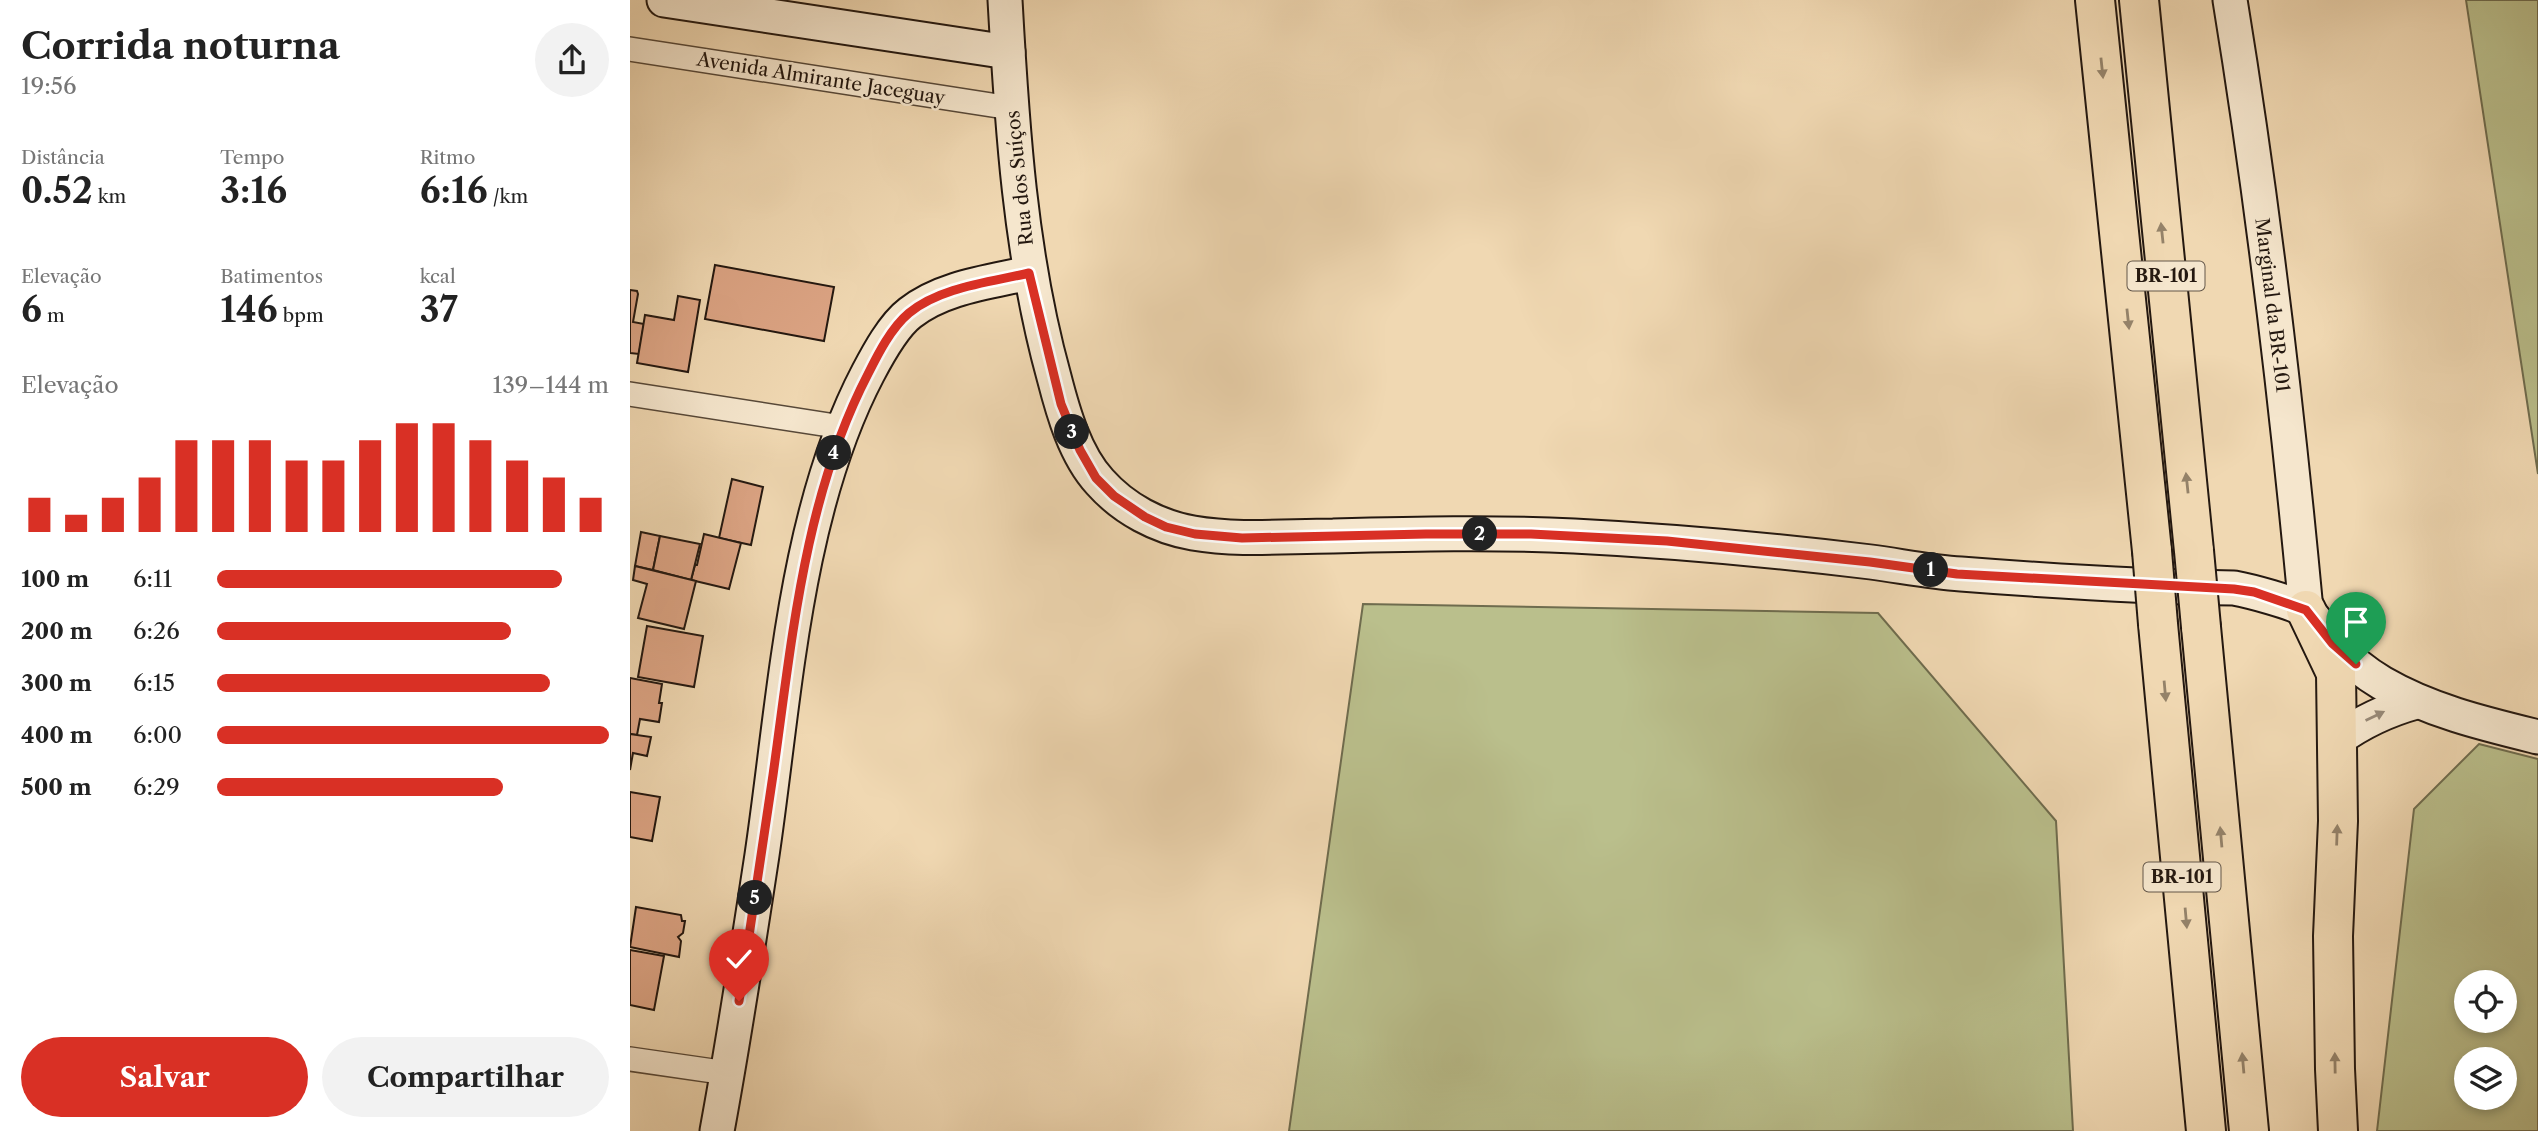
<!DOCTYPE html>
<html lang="pt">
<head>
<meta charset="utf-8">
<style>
	body { margin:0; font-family:"Libre Caslon Text",serif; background:#f2f2f2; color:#222; height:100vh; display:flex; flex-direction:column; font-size:26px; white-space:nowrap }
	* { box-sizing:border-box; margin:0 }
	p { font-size:23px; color:#767676 }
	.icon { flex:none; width:38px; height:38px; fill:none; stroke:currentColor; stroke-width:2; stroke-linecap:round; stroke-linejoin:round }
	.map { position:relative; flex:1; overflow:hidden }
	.drawer { display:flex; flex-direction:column; background:#fff; width:630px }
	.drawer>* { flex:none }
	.buttons { position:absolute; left:1824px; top:970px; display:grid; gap:14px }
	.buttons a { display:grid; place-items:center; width:63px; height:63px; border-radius:50%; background:#fff; box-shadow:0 4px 10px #0003; font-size:35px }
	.pin { position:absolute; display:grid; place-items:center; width:60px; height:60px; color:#fff; margin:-72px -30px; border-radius:50% 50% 50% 0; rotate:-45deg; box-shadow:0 0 7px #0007 }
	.pin .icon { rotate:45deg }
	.km { position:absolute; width:35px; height:35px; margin:-18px; border-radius:50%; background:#222; color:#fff; font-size:19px; line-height:35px; text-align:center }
	.round { display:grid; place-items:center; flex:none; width:74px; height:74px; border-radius:37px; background:#f2f2f2 }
	.head { display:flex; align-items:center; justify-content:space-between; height:119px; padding:0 21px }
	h1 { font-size:38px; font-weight:700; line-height:52px }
	.figures { display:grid; grid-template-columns:repeat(3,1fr); gap:10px; height:119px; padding:7px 21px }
	.figures div { display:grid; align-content:center }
	.figures b { font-size:35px; font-weight:700 }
	.figures small { font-size:19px; font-weight:400 }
	.figures p { font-size:19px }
	.chart { height:196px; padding:14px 21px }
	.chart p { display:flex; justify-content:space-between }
	.chart svg { width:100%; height:126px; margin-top:7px; stroke:#d93025; stroke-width:6 }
	.button { display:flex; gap:14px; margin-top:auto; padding:14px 21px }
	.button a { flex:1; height:80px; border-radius:42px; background:#d93025; color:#fff; font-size:28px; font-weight:700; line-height:80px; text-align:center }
	.button a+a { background:#f2f2f2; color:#222 }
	ul { padding:0 21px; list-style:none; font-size:23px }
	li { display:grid; grid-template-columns:112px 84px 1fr; align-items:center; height:52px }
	li i { height:18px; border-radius:9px; background:#d93025 }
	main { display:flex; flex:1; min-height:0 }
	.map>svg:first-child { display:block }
</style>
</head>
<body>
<main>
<section class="drawer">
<div class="head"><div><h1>Corrida noturna</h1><p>19:56</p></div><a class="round"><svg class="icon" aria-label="share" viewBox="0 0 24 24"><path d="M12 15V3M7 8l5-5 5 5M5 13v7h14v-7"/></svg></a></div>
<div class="figures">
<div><p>Distância</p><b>0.52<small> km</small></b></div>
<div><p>Tempo</p><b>3:16</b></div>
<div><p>Ritmo</p><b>6:16<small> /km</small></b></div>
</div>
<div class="figures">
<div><p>Elevação</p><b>6<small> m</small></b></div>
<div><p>Batimentos</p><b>146<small> bpm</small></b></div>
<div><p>kcal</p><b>37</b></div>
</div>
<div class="chart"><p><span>Elevação</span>139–144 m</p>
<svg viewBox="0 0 160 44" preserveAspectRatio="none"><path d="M5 44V32M15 44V38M25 44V32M35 44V25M45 44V12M55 44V12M65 44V12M75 44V19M85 44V19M95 44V12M105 44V6M115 44V6M125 44V12M135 44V19M145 44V25M155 44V32"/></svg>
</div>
<ul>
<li><b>100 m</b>6:11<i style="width:88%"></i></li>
<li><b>200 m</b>6:26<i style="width:75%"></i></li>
<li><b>300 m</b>6:15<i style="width:85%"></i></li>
<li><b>400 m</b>6:00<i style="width:100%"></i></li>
<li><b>500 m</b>6:29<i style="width:73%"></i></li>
</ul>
<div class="button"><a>Salvar</a><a>Compartilhar</a></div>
</section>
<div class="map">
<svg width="1908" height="1131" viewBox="0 0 1908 1131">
	<rect width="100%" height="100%" fill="#f0d8b2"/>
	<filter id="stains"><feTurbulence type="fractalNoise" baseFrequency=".00286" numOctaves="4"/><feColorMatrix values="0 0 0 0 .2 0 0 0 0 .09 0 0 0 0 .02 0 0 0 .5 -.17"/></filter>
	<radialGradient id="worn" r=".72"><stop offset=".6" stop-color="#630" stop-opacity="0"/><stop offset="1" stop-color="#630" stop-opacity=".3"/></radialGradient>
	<g fill="#babf8c" stroke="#6f6c4e" stroke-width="2" fill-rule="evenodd">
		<path d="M1836,0H1908V474Z"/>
		<path d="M733,604L1248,613L1426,821L1443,1131H659Z"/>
		<path d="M1849,744L1908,759V1131H1747L1784,809ZM1836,982H1874V1020H1836ZM1836,1059H1874V1097H1836Z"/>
	</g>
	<g fill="#dca484" stroke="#241810" stroke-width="2">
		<path d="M85,265L204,287L194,341L75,319Z"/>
		<path d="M0,290L7,291L8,294L3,322L14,324L9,354L0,353Z"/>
		<path d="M48,296L70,300L58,372L7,363L15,315L44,320Z"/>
		<path d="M102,479L133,487L121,545L89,538Z"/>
		<path d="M11,532L30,536L23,570L5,566Z"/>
		<path d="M74,534L111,543L99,589L61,580L65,565H67Z"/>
		<path d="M30,536L70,544L61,580L23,570Z"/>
		<path d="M5,566L66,581L54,629L8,618L17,584L3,580Z"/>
		<path d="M17,626L73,636L64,687L8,677Z"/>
		<path d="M0,678L32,684L29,703H32L29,722L10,719L7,735L0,734Z"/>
		<path d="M0,734L21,737L17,756L3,753L0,770Z"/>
		<path d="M0,792L30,797L22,841L0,837Z"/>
		<path d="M6,907L51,915L52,921H55L53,933L48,937L51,941L49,957L0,947Z"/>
		<path d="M0,950L34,956L24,1010L0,1005Z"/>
	</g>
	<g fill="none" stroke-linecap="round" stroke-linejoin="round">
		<g stroke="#574838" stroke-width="26">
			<g id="street">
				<path d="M0,49L381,108"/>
				<path d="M0,394L212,427"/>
				<path d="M0,1059L97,1073"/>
			</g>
		</g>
		<g stroke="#241810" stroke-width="37">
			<g id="secondary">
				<path d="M34,0L378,52"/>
				<path d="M375,0C382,126 390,255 424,377C433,412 445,455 470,482C494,509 528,527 563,533C609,541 657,536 703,536C783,534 864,532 944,536C1043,541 1142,550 1241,562C1271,566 1301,572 1331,574C1421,581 1513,587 1604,588C1620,591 1662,602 1675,610C1686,617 1693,634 1702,643C1717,658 1735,673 1752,683C1800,711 1855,724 1908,737"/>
				<path d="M1600,0C1633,202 1657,406 1676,610"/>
				<path d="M1708,739C1733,721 1757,710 1786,702"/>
				<path d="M87,1131C104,1039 118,947 132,855C155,699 164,514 238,373C248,354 263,326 280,313C313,287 360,282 399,273"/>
			</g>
		</g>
		<g stroke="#241810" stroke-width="42">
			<g id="highway">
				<path d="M1465,0L1522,551"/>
				<path d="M1509,0L1564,551"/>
				<path d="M1676,610L1706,673L1708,821L1703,936L1705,1069L1708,1131"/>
				<path d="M1528,624L1576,1131"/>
				<path d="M1571,627L1619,1131"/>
			</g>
		</g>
		<use href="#street" stroke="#f5e6cd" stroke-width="23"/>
		<use href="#secondary" stroke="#f5e6cd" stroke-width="33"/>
		<use href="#highway" stroke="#f0d8b2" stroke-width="38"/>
		<g stroke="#241810" stroke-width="42" stroke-linecap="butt">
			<g id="highway-bridge">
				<path d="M1522,551L1528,624"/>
				<path d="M1564,551L1571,627"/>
			</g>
		</g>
		<use href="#highway-bridge" stroke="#f0d8b2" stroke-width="38"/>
	</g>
	<defs><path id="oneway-solid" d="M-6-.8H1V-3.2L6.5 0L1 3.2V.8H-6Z" transform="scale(1.75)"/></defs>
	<g fill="#948269">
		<use href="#oneway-solid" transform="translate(1472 68) rotate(84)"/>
		<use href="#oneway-solid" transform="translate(1532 233) rotate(-96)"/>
		<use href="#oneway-solid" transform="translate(1498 319) rotate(84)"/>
		<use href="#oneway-solid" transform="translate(1557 483) rotate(-96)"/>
		<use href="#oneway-solid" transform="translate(1535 691) rotate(85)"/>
		<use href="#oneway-solid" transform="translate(1707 835) rotate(-88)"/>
		<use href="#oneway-solid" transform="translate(1591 837) rotate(-95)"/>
		<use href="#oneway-solid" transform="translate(1556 918) rotate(85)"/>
		<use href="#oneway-solid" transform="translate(1613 1063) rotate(-95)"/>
		<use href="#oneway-solid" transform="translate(1705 1063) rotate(-91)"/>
	</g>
	<use fill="#978978" href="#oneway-solid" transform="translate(1745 716) rotate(-26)"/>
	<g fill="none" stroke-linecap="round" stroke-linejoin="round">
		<g stroke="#fff" stroke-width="14">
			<path id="route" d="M109,1001C121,926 132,851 143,775C162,640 174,497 238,374C248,354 261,328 279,313C310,287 361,282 399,273L431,404L450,450L466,478L484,496L515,517L536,527L565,534L612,538L796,534H901L1037,541L1240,562L1327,574L1604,589L1624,592L1676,610L1702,643L1726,664"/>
		</g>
		<use href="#route" stroke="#d93025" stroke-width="9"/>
	</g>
	<g text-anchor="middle" stroke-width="5" stroke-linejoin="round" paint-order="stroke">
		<g fill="#f5e6cd" stroke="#635649" stroke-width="2">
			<rect x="1497.5" y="261.5" width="77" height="29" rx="5"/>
			<rect x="1513.5" y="862.5" width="77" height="29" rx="5"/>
		</g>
		<g font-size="18" font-weight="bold" fill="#241810">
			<text x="1536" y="282">BR-101</text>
			<text x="1552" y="883">BR-101</text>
		</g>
		<g font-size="19" fill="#241810" stroke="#f5e6cd">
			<text transform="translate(191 78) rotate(9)" y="7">Avenida Almirante Jaceguay</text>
			<text transform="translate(389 178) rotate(-96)" y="7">Rua dos Suíços</text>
			<text transform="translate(1643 305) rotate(83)" y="7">Marginal da BR-101</text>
		</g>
	</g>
	<rect width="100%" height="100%" filter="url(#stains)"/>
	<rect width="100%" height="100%" fill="url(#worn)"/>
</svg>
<div class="buttons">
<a><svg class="icon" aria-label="locate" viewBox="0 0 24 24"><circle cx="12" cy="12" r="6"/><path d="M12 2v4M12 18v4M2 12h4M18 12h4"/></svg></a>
<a><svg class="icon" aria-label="layers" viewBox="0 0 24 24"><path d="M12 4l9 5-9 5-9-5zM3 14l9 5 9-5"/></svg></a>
</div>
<div class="pin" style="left:1726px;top:664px;background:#1e9e55"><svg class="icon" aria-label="arrive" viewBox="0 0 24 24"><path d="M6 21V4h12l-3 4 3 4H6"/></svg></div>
<div class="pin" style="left:109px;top:1001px;background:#d93025"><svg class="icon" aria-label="check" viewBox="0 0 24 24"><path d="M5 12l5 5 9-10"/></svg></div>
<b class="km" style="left:1301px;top:570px">1</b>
<b class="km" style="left:850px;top:534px">2</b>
<b class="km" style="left:442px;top:432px">3</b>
<b class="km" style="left:204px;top:453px">4</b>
<b class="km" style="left:125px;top:898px">5</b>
</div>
</main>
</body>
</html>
